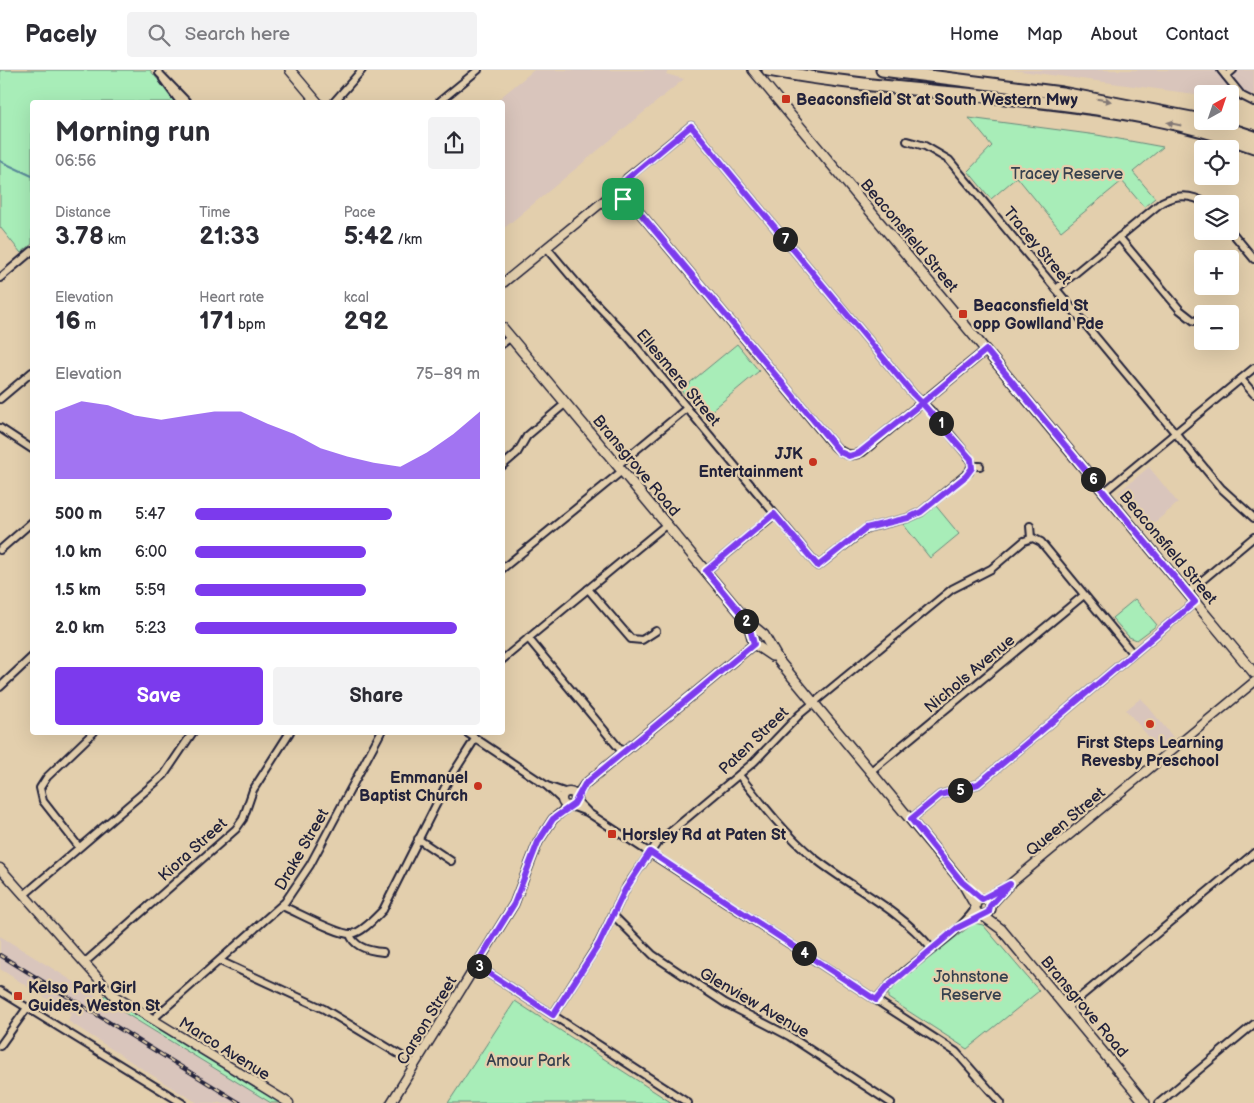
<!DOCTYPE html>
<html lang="en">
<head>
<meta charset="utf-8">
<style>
	body { margin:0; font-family:"Balsamiq Sans",sans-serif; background:#f2f2f3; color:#2b2b33; height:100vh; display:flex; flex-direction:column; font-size:19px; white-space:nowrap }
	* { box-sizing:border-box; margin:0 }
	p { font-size:16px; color:#7c7c81 }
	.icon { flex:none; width:28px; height:28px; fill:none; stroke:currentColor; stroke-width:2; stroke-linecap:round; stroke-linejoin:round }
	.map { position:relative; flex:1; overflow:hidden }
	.details { position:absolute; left:30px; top:30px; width:475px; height:635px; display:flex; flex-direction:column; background:#fff; border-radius:5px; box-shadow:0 5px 20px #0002 }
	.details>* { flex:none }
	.needle { width:32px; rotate:40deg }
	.controls { position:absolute; left:1194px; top:15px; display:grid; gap:10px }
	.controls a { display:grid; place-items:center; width:45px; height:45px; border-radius:5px; background:#fff; box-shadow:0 5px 20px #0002; font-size:25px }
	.pin { position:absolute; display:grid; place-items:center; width:42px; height:42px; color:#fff; margin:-21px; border-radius:10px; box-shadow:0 2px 8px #0006 }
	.km { position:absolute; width:25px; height:25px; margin:-12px; border-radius:50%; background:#222; color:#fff; font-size:14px; line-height:25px; text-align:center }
	.round { display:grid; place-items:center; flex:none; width:52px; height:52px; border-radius:5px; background:#f2f2f3 }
	.headline { display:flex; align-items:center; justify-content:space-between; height:85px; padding:0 25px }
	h1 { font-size:28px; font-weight:700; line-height:38px }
	.metrics { display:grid; grid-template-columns:repeat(3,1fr); gap:8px; height:85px; padding:5px 25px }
	.metrics div { display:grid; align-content:center }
	.metrics b { font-size:25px; font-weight:700 }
	.metrics small { font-size:14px; font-weight:400 }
	.metrics p { font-size:14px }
	.chart { height:140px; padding:10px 25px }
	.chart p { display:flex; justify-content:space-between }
	.chart svg { width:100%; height:90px; margin-top:5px; fill:#7c3aed; opacity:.7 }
	.button { display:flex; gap:10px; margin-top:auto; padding:10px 25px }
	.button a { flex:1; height:58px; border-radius:5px; background:#7c3aed; color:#fff; font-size:20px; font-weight:700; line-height:58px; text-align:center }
	.button a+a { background:#f2f2f3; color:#2b2b33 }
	ul { padding:0 25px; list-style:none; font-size:16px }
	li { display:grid; grid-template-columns:80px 60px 1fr; align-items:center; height:38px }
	li i { height:12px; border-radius:6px; background:#7c3aed }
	header { display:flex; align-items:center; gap:30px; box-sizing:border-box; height:70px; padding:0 25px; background:#fff; border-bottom:1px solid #e1e1e2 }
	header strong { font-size:24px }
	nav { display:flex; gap:28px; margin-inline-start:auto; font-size:18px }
	.search { width:350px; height:45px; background:#f2f2f3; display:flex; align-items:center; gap:12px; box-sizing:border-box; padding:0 18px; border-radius:5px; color:#7c7c81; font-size:19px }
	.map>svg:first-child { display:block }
</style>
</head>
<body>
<header>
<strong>Pacely</strong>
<div class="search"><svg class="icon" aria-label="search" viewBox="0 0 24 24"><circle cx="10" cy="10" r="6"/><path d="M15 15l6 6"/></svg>Search here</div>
<nav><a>Home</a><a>Map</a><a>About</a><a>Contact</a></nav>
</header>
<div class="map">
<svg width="1254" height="1033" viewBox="0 0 1254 1033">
	<rect width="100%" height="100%" fill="#e3cfad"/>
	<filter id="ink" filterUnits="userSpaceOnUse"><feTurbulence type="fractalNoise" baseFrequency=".02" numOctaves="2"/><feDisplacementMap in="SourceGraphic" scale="10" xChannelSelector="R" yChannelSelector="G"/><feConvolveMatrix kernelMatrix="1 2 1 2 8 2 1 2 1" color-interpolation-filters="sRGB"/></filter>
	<g filter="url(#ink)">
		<g fill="#d9c5bc">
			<path d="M534,0H669L666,4L684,9L503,159L502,32H495Z"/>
			<path d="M1013,0H1254V31L1230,28V24L1202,25Z"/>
			<path d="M1149,397L1178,433L1147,459L1119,426V422Z"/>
			<path d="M1141,628L1173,667L1159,679L1126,640Z"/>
			<path d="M0,866L142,954L271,1033H198L169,1016L68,951L71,944L0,899Z"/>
		</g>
		<g fill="#a8edb8" stroke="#65887a">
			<path d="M0,0H150L176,32H32V174L21,183L0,157Z"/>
			<path d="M969,48L1097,65L1163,77L1133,102L1155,128L1144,137L1122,111L1061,161L1017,107L991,129L968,101L992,76Z"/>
			<path d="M737,274L759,301L704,347L681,320Z"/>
			<path d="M936,436L959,464L930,488L903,454L918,448Z"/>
			<path d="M1135,529L1157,555L1137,570L1129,567L1112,548Z"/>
			<path d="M974,853L983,855L1039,921L967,979L888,928V923L892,917Z"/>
			<path d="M105,925L281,1033H271L102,929Z"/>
			<path d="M515,931L672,1033H448Z"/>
		</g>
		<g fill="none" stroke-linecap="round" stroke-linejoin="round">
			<path stroke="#5a8a9a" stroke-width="2" d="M0,91L32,106"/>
			<g stroke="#22223b" stroke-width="10">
				<g id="minor">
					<path d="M1221,0L1242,26L1254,32"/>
					<path d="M159,3L187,32"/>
					<path d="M1226,6L1233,0"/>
					<path d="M163,9L180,32"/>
					<path d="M334,32L362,0"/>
					<path d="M439,32L478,0"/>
					<path d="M907,71L925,76L949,90L1221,418L1254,448"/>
					<path d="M1230,160L1254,189"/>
					<path d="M1119,167L1180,240L1194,251"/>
					<path d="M547,178L580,217L628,267L818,496L867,458L908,448L921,442L969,402L972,394L968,386L931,341L913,324L691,56L627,108L622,116"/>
					<path d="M0,208L32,181"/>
					<path d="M1056,219L1162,132C1177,124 1192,124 1207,134"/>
					<path d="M502,274L511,267"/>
					<path d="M1241,309L1254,324"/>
					<path d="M0,329L32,302"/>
					<path d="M0,358L32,379"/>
					<path d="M618,395L687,338"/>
					<path d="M502,396L517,383L527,366L566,333"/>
					<path d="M972,396H980"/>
					<path d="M1104,422L1254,298"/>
					<path d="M1030,456L1031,468"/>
					<path d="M0,480L32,452"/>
					<path d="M502,499L622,401"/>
					<path d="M706,501L774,445"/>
					<path d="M588,519L631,569L642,570L656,561"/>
					<path d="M1187,523L1254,467"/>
					<path d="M528,568L623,683"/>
					<path d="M502,590L667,454"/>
					<path d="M0,617L32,587"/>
					<path d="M466,662L547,716L567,723"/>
					<path d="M871,701L1084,525"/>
					<path d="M739,705C762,734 785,764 814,788C856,821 896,836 932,879"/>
					<path d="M548,717L562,730"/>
					<path d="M576,730L587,741"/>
					<path d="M571,736L587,742L956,982L1001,1033"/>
					<path d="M911,749L940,725L978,714L1195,532"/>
					<path d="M418,769L451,791"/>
					<path d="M79,777L43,731L40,718L47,707L94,662"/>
					<path d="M24,825L164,705L193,662"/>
					<path d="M282,836C295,841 340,866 352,864C363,862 375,848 383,840L447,713L475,669"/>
					<path d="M613,845L653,885L725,933L789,966L891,1033"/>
					<path d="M965,853L980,845"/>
					<path d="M350,864C354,878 370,881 383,882"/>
					<path d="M220,891L324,939L415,994"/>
					<path d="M84,893L236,759L243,749L253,720L290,662"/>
					<path d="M476,895L688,1033"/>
					<path d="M0,921L182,1033"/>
					<path d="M876,930C903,894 949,875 975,839"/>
					<path d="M1067,938L1254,783"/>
					<path d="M553,945L599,873L627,816L657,773L754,692L800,644L952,519L991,499L1024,471L1033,468L1041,472L1133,584"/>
					<path d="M153,949L285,832L310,795L381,662"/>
					<path d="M0,976L27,938"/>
					<path d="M1159,1033L1254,954"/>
				</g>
			</g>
			<g stroke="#22223b" stroke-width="11">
				<g id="tertiary">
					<path d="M612,124L635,137L825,365C835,377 845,391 862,382L986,280"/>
					<path d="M502,214L622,116L633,130L635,137"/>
					<circle cx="569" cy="729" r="7"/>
					<path d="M575,728L585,714L754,574"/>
					<path d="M0,798L113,925L289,1033"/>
					<path d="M985,829L1002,819"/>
					<path d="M990,836L1010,814L1254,612"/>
					<path d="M391,1033L514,834L538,772L553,749L569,736"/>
				</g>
			</g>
			<g stroke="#22223b" stroke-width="12">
				<g id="secondary">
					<path d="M290,0L317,32"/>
					<path d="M753,0L1254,603"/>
					<path d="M502,257L748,552L764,565L779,591L962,812L975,835"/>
					<path d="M748,553L754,574L772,586"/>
					<circle cx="983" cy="837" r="8"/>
					<path d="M982,845L1001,859L1145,1033"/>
				</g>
			</g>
			<g stroke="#22223b" stroke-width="15">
				<g id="motorway">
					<path d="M768,0C929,30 1098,21 1254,77"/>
					<path d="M882,0L1062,23L1202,50"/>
					<path d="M1205,51L1254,67"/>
				</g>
			</g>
			<use href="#minor" stroke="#e3cfad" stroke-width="6"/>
			<use href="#tertiary" stroke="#e3cfad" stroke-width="8"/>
			<use href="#secondary" stroke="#e3cfad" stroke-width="9"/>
			<use href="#motorway" stroke="#e3cfad" stroke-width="11"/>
			<g stroke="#22223b" stroke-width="4">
				<path id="rail" d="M0,885L240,1033"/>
			</g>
			<use href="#rail" stroke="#e3cfad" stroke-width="2" stroke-dasharray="5.5" stroke-linecap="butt"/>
		</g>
		<defs><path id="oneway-solid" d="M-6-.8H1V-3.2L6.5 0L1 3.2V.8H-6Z" transform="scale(1.25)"/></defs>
		<g fill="#827874">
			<use href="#oneway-solid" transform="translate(1104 30) rotate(10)"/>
			<use href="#oneway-solid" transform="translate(1174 54) rotate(-168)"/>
		</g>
	</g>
	<g fill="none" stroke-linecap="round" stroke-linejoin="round" filter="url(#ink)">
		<g stroke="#fff" stroke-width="10">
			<path id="route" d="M623,129L635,137L840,382L849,386L859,383L922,333L971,389L972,398L966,406L921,442L908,448L866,458L818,496L774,444L706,501L748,552L754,574L585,714L574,734L553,749L538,772L514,834L476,895L553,945L599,874L625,820L650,782L876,930L886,918L957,858L989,842L990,836L1010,814L982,829L962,812L911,749L940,725L978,714L1195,532L986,280L922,333L913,324L691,56L628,108L612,124L623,129"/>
		</g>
		<use href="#route" stroke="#7c3aed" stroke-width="6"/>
	</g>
	<g fill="#c8321e" stroke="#e3cfad" stroke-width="2">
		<rect x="781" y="24" width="10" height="10" rx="2.5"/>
		<rect x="958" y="239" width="10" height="10" rx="2.5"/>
		<circle cx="813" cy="392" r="5"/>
		<circle cx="1150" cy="654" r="5"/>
		<circle cx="478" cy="716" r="5"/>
		<rect x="607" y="759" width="10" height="10" rx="2.5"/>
		<rect x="13" y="921" width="10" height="10" rx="2.5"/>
	</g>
	<g text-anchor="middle" stroke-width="4.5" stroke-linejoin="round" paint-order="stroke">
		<g font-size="16" font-weight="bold" fill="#22223b" stroke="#e3cfad" text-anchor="start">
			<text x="796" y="35">Beaconsfield St at South Western Mwy</text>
			<text x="973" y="241">Beaconsfield St<tspan x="973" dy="18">opp Gowlland Pde</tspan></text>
			<text x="803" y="389" text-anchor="end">JJK<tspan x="803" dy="18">Entertainment</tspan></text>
			<text x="1150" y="678" text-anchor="middle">First Steps Learning<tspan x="1150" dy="18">Revesby Preschool</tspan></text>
			<text x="468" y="713" text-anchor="end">Emmanuel<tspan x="468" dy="18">Baptist Church</tspan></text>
			<text x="622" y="770">Horsley Rd at Paten St</text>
			<text x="28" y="923">Kelso Park Girl<tspan x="28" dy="18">Guides, Weston St</tspan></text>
		</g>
		<g font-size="16" fill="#36404e" stroke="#e3cfad">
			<text x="1067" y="109">Tracey Reserve</text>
			<text x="971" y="912">Johnstone<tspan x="971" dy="18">Reserve</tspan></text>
			<text x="528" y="996">Amour Park</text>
		</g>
		<g font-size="16" fill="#22223b" stroke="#e3cfad">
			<text transform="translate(910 165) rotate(50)" y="6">Beaconsfield Street</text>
			<text transform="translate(1038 175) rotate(50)" y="6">Tracey Street</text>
			<text transform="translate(679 307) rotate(50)" y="6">Ellesmere Street</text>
			<text transform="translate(637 395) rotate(50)" y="6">Bransgrove Road</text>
			<text transform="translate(1169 477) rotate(50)" y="6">Beaconsfield Street</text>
			<text transform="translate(969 603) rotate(-40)" y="6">Nichols Avenue</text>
			<text transform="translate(753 670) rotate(-44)" y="6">Paten Street</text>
			<text transform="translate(1065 751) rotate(-40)" y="6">Queen Street</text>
			<text transform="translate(192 779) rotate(-42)" y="6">Kiora Street</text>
			<text transform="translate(301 779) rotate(-60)" y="6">Drake Street</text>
			<text transform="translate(755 932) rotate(30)" y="6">Glenview Avenue</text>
			<text transform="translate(1085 936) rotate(50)" y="6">Bransgrove Road</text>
			<text transform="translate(426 950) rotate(-59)" y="6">Carson Street</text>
			<text transform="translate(225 978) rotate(32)" y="6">Marco Avenue</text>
		</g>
	</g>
</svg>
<div class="controls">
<a><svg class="needle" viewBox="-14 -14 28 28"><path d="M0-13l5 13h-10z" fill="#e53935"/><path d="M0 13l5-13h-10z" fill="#7c7c81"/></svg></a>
<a><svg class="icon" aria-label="locate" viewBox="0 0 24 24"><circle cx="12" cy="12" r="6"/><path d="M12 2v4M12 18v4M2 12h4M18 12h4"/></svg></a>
<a><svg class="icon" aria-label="layers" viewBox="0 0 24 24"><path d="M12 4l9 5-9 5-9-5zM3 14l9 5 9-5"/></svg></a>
<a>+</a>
<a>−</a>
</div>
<div class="pin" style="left:623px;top:129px;background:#1e9e55"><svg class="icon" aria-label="arrive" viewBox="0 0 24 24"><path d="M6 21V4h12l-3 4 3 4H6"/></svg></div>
<b class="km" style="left:941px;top:353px">1</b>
<b class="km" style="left:746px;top:551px">2</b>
<b class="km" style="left:479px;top:896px">3</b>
<b class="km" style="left:804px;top:883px">4</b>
<b class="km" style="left:960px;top:720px">5</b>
<b class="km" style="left:1093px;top:409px">6</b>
<b class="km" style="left:785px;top:169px">7</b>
<section class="details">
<div class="headline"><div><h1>Morning run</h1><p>06:56</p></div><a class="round"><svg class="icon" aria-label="share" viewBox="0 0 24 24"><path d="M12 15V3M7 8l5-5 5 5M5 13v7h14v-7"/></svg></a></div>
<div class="metrics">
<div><p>Distance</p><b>3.78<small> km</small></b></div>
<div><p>Time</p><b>21:33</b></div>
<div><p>Pace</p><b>5:42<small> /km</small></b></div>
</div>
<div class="metrics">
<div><p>Elevation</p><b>16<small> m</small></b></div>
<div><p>Heart rate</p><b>171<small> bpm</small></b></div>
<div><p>kcal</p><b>292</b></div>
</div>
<div class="chart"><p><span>Elevation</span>75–89 m</p>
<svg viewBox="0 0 160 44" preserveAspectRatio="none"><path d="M0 44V11L10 6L20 8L30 13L40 15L50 13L60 11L70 11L80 17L90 22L100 29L110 33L120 36L130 38L140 31L150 22L160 11V44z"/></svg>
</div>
<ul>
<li><b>500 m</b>5:47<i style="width:69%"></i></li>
<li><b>1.0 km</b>6:00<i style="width:60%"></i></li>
<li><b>1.5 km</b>5:59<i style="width:60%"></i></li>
<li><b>2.0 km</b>5:23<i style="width:92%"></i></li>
</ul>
<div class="button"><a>Save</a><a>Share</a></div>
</section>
</div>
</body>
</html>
